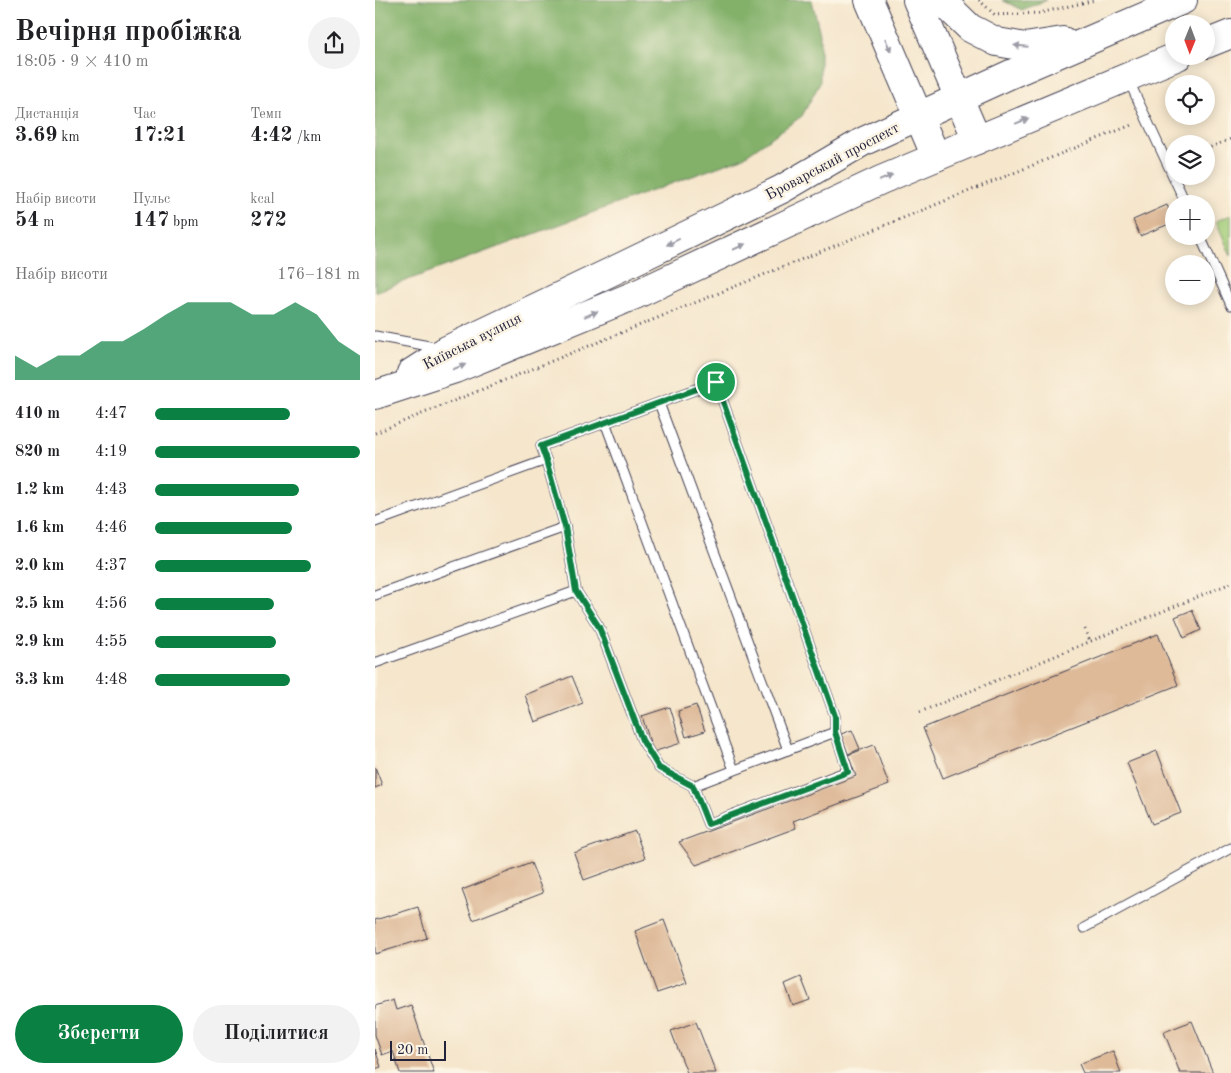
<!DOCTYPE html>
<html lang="uk">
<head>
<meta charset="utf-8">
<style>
	body { margin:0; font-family:"Old Standard TT",serif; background:#f2f2f2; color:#202124; height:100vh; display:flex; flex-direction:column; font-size:19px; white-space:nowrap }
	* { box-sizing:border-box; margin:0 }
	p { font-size:16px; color:#757577 }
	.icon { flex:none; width:28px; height:28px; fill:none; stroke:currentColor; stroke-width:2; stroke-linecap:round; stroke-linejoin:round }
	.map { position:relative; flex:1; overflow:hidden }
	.drawer { display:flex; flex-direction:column; background:#fff; width:375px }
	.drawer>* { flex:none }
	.needle { width:32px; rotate:181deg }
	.controls { position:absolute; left:790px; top:15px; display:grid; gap:10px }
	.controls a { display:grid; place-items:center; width:50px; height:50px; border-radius:50%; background:#fff; box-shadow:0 2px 12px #0003; font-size:25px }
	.scale { position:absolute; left:15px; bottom:12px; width:56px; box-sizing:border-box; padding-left:5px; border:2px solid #22223b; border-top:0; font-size:14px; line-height:18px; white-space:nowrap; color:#22223b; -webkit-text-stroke:4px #fcf5e5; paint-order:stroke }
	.pin { position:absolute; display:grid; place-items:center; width:42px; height:42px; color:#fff; margin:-21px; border:2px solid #fff; border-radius:50%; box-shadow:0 1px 5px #0007 }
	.round { display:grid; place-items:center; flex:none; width:52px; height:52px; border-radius:26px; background:#f2f2f2 }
	.head { display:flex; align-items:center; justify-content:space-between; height:85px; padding:0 15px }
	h1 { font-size:28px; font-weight:600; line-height:38px }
	.stats { display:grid; grid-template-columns:repeat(3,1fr); gap:8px; height:85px; padding:5px 15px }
	.stats div { display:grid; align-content:center }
	.stats b { font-size:21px; font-weight:600 }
	.stats small { font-size:14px; font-weight:400 }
	.stats p { font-size:14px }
	.chart { height:140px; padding:10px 15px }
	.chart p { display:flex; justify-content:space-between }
	.chart svg { width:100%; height:90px; margin-top:5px; fill:#0b8043; opacity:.7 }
	.action { display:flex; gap:10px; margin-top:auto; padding:10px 15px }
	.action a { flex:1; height:58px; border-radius:30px; background:#0b8043; color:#fff; font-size:20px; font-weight:600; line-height:58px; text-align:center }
	.action a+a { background:#f2f2f2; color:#202124 }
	ul { padding:0 15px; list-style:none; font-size:16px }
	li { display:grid; grid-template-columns:80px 60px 1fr; align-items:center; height:38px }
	li i { height:12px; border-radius:6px; background:#0b8043 }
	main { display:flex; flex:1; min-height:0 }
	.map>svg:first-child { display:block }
</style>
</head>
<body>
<main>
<section class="drawer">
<div class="head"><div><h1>Вечірня пробіжка</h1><p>18:05 · 9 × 410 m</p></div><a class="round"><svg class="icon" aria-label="share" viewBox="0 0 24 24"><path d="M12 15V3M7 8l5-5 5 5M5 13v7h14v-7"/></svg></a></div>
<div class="stats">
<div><p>Дистанція</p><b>3.69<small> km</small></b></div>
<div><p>Час</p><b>17:21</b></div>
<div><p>Темп</p><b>4:42<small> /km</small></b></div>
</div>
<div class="stats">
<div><p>Набір висоти</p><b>54<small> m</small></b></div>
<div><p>Пульс</p><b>147<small> bpm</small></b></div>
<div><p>kcal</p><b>272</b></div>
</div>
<div class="chart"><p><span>Набір висоти</span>176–181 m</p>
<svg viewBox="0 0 160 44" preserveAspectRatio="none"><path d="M0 44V32L10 38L20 32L30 32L40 25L50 25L60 19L70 12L80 6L90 6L100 6L110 12L120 12L130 6L140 12L150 25L160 32V44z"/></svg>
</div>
<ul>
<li><b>410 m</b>4:47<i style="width:66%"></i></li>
<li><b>820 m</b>4:19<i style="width:100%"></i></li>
<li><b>1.2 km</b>4:43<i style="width:70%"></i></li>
<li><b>1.6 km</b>4:46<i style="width:67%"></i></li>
<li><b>2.0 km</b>4:37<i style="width:76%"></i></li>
<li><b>2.5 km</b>4:56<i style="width:58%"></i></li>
<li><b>2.9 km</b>4:55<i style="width:59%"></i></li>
<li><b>3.3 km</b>4:48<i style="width:66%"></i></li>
</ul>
<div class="action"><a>Зберегти</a><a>Поділитися</a></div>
</section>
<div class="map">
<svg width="856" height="1073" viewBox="0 0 856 1073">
	<rect width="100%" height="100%" fill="#fcf5e5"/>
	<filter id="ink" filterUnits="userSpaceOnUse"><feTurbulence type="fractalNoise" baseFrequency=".02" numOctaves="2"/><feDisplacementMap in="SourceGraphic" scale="10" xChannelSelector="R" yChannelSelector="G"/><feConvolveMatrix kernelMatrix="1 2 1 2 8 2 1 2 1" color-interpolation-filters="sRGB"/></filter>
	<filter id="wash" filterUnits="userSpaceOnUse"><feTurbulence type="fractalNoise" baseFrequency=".0096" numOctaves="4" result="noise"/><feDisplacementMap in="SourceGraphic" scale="20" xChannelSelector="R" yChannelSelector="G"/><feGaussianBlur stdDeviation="1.12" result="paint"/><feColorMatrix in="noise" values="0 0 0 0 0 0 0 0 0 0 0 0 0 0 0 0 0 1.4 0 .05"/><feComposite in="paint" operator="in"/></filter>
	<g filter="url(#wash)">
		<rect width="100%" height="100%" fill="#f5e6cc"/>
		<path fill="#a4ce7a" stroke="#63785a" d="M856,215V256L841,221Z"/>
		<g fill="#83b16a" stroke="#526a52">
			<path d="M0,0H437L445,34V83L427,116L367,158L0,292Z"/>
			<path d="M627,0H672L647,10Z"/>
		</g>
		<g id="blocks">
			<g fill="#deba99">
				<path d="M792,205L799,222L765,236L758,220Z"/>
				<path d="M817,610L826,630L809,638L800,617Z"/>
				<path d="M783,634L803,685L568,778L548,728Z"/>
				<path d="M197,676L208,703L160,722L150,695Z"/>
				<path d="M321,705L330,731L311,737L303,711Z"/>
				<path d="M295,707L306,743L278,752L267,716Z"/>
				<path d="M477,730L485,749L473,754L466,734Z"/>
				<path d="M499,745L514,785L418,821L421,828L321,865L304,842L481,776L473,755Z"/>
				<path d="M782,751L806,813L777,824L752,763Z"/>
				<path d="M0,767L7,785L0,788Z"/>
				<path d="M260,831L270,858L209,880L199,853Z"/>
				<path d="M156,863L168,893L98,920L87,890Z"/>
				<path d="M43,907L52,938L0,954V920Z"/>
				<path d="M289,920L312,983L282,993L260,931Z"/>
				<path d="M426,977L435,1000L418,1006L410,984Z"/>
				<path d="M18,1000L21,1010L36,1005L59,1073H25L18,1051L7,1055L0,1035V1006Z"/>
				<path d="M817,1021L838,1073H805L789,1032Z"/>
				<path d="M321,1022L341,1073H312L296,1031Z"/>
				<path d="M0,1049L6,1067L0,1069Z"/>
				<path d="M738,1051L746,1073H708L704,1064Z"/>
			</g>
		</g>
	</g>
	<g filter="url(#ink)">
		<use href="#blocks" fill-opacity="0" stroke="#423f51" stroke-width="1"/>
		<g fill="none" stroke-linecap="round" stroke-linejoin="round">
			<g stroke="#423f51" stroke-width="11">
				<g id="lane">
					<path d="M753,79L811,204"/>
					<path d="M825,236L856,305"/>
					<path d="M0,336L65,348"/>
					<path d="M284,403L413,750"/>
					<path d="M230,422L359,770"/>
					<path d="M0,522L171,460"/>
					<path d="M190,527L171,460L166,446L341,382L460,716V732L473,771L333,824L318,786"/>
					<path d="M0,595L190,527L201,591L224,627L267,740L284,768L318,786L460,732"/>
					<path d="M0,663L201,591"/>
					<path d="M709,928L856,848"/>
				</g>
			</g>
			<g stroke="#423f51" stroke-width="30">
				<g id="primary">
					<path d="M36,373L72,350L244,268L407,189L489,141L544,116"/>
					<path d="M0,395L80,369L260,295L506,180L561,157"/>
				</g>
			</g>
			<g stroke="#423f51" stroke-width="30">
				<g id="highway">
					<path d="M494,0L561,157L803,56"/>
					<path d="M542,0L602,140"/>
					<path d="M566,0L595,28L622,42L650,47L688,41"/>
					<path d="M831,44L856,34"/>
					<path d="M544,116L636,74L808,0"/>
				</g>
			</g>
			<g stroke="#423f51" stroke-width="3" stroke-dasharray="1 4" stroke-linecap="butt">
				<path d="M604,0L620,15L665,13L720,0"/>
				<path d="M831,149L856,139"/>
				<path d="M0,433L759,124"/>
				<path d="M710,629L715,641"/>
				<path d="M545,712L856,583"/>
			</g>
			<use href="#lane" stroke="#fff" stroke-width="9"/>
			<use href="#primary" stroke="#fff" stroke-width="28"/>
			<use href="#highway" stroke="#fff" stroke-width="28"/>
		</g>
		<defs><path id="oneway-solid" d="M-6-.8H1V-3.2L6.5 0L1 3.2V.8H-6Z" transform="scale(1.25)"/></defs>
		<g fill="#9c9ca7">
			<use href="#oneway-solid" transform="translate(513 45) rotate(67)"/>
			<use href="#oneway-solid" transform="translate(646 46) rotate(-175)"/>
			<use href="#oneway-solid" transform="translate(647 121) rotate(-23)"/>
			<use href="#oneway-solid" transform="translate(511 178) rotate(-23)"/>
			<use href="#oneway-solid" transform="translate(298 242) rotate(154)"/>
			<use href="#oneway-solid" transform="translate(364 247) rotate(-25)"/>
			<use href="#oneway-solid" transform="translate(216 314) rotate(-22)"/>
			<use href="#oneway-solid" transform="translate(84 367) rotate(-21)"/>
		</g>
	</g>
	<g fill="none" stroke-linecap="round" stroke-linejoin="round" filter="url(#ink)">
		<g stroke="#fff" stroke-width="10">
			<path id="route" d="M341,382L460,716V732L473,772L333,824L318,786L284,768L267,740L224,627L201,591L190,527L171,460L166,446Z"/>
		</g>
		<use href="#route" stroke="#0b8043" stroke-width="6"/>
	</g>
	<g text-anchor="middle" stroke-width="5" stroke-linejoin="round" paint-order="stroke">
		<g font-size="15" fill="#22223b" stroke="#fcf5e5">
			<text transform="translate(457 161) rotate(-28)" y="5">Броварський проспект</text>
			<text transform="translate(97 341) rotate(-27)" y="5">Київська вулиця</text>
		</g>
	</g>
</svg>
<div class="controls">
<a><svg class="needle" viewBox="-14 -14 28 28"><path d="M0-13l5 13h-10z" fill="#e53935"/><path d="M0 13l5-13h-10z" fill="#757577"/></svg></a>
<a><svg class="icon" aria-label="locate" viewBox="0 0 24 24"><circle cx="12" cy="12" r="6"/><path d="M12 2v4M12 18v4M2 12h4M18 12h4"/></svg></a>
<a><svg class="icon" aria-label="layers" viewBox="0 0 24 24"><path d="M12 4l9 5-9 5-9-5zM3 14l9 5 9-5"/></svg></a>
<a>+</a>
<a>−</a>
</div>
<div class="scale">20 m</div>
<div class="pin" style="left:341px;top:382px;background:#1e9e55"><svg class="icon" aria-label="arrive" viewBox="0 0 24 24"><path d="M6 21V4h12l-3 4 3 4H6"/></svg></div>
</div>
</main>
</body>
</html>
